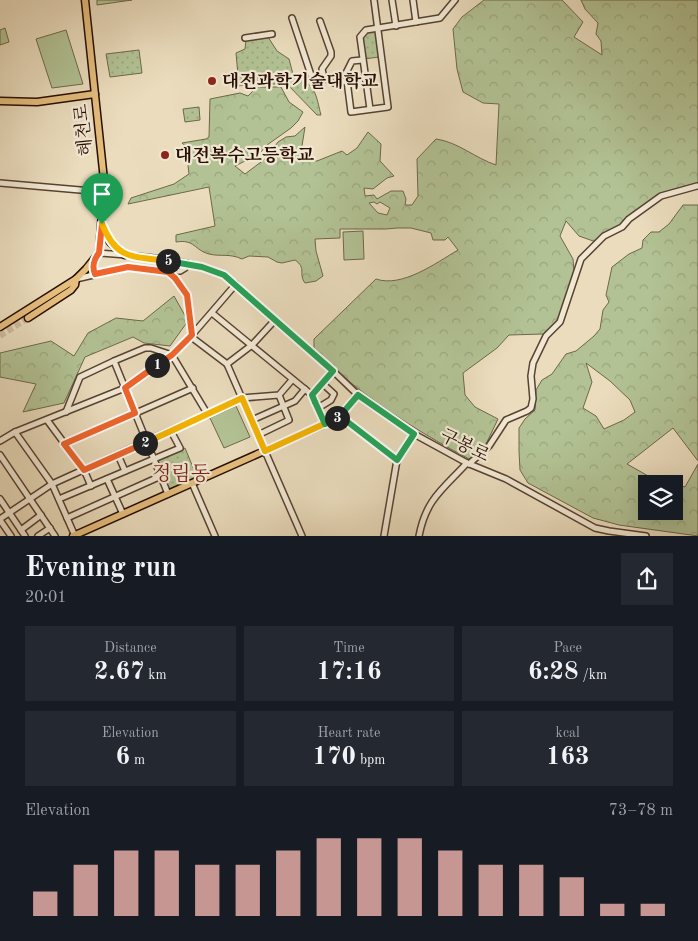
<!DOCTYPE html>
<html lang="en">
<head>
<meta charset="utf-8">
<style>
	body { margin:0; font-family:"Old Standard TT","Noto Serif KR",serif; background:#242831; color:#f1f3f6; height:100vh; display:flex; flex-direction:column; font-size:19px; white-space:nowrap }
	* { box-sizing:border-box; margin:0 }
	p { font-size:16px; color:#9ea1a6 }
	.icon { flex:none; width:28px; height:28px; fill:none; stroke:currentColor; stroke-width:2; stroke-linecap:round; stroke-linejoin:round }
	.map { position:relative; height:536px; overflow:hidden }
	.drawer { display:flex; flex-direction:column; background:#171b24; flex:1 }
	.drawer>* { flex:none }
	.tools { position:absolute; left:638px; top:475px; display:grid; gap:10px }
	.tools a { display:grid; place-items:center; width:45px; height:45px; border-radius:0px; background:#171b24; box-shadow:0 5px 20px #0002; font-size:25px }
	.pin { position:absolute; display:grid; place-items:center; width:42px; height:42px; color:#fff; margin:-51px -21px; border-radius:50% 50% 50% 0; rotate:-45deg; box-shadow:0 0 5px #0007 }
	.pin .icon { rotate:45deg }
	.km { position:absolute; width:25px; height:25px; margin:-12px; border-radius:50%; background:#222; color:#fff; font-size:14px; line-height:25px; text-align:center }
	.round { display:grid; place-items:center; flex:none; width:52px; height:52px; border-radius:0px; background:#242831 }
	.overview { display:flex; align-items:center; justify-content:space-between; height:85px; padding:0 25px }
	h1 { font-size:28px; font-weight:700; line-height:38px }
	.stats { display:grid; grid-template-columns:repeat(3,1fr); gap:8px; height:85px; padding:5px 25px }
	.stats div { display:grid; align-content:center; border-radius:0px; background:#242831; text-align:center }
	.stats b { font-size:25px; font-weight:700 }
	.stats small { font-size:14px; font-weight:400 }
	.stats p { font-size:14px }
	.chart { height:140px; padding:10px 25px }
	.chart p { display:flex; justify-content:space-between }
	.chart svg { width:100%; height:90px; margin-top:5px; stroke:#c59692; stroke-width:6 }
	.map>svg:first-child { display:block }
</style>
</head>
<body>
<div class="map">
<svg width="698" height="536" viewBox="0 0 698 536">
	<defs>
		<pattern id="grass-dots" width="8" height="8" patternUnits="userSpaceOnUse" patternTransform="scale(1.25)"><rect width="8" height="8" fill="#b2c294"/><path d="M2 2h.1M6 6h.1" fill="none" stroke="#99a67e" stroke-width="1.8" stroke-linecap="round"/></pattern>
		<pattern id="forest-crowns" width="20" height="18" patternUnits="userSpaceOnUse" patternTransform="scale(1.25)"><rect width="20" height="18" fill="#b2c294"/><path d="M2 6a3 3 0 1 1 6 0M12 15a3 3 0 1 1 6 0" fill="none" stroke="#99a67e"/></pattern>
	</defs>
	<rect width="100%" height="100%" fill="#eadcbd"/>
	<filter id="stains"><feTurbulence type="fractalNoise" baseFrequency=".004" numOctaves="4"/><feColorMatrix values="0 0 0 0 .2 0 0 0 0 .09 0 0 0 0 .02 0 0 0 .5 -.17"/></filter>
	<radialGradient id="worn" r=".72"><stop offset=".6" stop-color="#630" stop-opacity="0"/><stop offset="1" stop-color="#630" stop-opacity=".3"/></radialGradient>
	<g fill="url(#grass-dots)" stroke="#6d684b">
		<path d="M376,29L379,57L364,59L362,37L366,31Z"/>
		<path d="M268,37L277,51L289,59L294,78C316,82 316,96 321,115H317L287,84H247L239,86L236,53L245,49L246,40Z"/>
		<path d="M139,50L142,73L110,77L106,54Z"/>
		<path d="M199,107L200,120L185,122L183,109Z"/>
		<path d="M185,448L197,477L169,489L157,460Z"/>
	</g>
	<g fill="url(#forest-crowns)" stroke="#6d684b" fill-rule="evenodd">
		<path d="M484,0H562L583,22L574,37L602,55L601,41L596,34L598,23L585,9L581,0H698V184L664,194L624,225L596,242L579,236L566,221L560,236L573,259L574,271L561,317L543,334L509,335L497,348L463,373L465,395L475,407L498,419L486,444L469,459C428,437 387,412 351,383C338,372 326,359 314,348V339L376,279C402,288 436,263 458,250L448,237L445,240H433L431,233L411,228H397L386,229H340V238L315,239L316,251L323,276L316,281L305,283C298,274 307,268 295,260L282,263L277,262L268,257L249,256L242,259C229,253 221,257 209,254C194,250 195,239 176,242V235L215,226L209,187L128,204L131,198L174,184L189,174L187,157L192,152L182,143L206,139L209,137L210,99L240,93L248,96L257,87H281L289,102L303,112L298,121L291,128L267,145L259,154L235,166L245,174L265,159L278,142L286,137L295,136L305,127L301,152L307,160L317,161L342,151L347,155L357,148L368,132L381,144L380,161L394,176L387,178L373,189L364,188L365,196L374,195L377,199L391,191H403L406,199L405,205H412L418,196L417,159L436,139C458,142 475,158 496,165L499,104L483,103L463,92L457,69L453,29L462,17ZM374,202L377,204L380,202L390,208L387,215L378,213L369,203Z"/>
		<path d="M683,205H698V461L673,428L627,464L650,477L685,487L698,464V536L619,525L593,518L528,483L520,470L519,451V428L525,419L535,410L536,390L542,380L552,374L566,354L576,351L594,336L600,329L603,310L609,302L606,295L612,267L629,254L642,248L643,240L651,232H659L669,224ZM586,363L610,381L630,400L635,412L624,420L604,429L596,416L583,408L592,382ZM646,484H674V511H646Z"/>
		<path d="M174,296L188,321L170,346L144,343L133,337L85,357L64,403L23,412L36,384L0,377V353L51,341L74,356L88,333L116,318L143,321Z"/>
	</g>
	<g fill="#b2c294" stroke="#6d684b">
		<path d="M97,0H132L97,5Z"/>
		<path d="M5,28L9,42L0,45V30Z"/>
		<path d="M66,30L83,84L52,88L36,39Z"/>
		<path d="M363,231L364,259L344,260L343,232Z"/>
		<path d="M236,406L250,437L224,448L210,418Z"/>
	</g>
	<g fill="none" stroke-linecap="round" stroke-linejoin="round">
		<path stroke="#cdbda1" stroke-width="6" stroke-dasharray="6 3" stroke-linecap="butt" d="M0,336L28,318"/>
		<g stroke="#584231" stroke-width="8">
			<g id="minor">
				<path d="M392,0L396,26"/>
				<path d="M413,0L416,22"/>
				<path d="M292,18L311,75L324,78"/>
				<path d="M320,21L331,52V56L322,69L324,78L334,83L347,81"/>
				<path d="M245,38L272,34"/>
				<path d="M362,60L352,61L346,73L351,112L388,107L374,0"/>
				<path d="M370,109L360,37L366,30L440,18L455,0"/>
				<path d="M0,183L103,192"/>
				<path d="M99,253C139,256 187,259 224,275L333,371L358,395L414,434L467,463L506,479L595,528L609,531L646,536"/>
				<path d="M166,271H180L185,268L186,263"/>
				<path d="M76,279L128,267L168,272L175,278L187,295L192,334"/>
				<path d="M212,313L312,395L325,424"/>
				<path d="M190,336L227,364L302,536"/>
				<path d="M114,361L168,494"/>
				<path d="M227,364L252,345L275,320"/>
				<path d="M312,395L333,371"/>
				<path d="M318,408L331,400L334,394L322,383"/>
				<path d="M66,412L80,377L114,361L145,348H151L172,355L208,415"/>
				<path d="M340,416L397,460"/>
				<path d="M47,420L84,470L91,486"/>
				<path d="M252,420L295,401L305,389"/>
				<path d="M15,432L52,484L75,536"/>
				<path d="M258,435L289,420L279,395"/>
				<path d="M0,441L15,432L125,388L172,355L192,335L236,284"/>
				<path d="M65,444L193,388"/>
				<path d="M0,455L55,536"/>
				<path d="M118,455L125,471"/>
				<path d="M469,464L489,446L506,420L527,411L531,408L533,399L531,376L533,363L546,336L560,322L581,259L604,236L622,227L629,219L661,196L697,186"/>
				<path d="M107,479L123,514"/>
				<path d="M192,483L215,536"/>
				<path d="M0,499L25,536"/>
				<path d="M59,499L180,448L171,431"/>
				<path d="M67,518L161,476"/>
				<path d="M0,519L52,484L242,398L279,395L292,380"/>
				<path d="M0,520L11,536"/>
				<path d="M21,530L41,515"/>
				<path d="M38,536L50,528"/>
				<path d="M384,536L397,460L414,434"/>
				<path d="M419,536C426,499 443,489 467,463"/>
			</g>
		</g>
		<g stroke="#280e02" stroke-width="9">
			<g id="major">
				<path d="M0,101L37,102L95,94"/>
				<path d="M102,226L110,242L125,255"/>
				<path d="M28,318L71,290L75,285L76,279"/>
				<path d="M0,327L76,279L86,269L99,253L103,199L104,180L85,0"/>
				<path d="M73,536L325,424L340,416L358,395"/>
			</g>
		</g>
		<use href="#minor" stroke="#f1e8d4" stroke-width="5"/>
		<use href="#major" stroke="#e5be7e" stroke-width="6"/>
	</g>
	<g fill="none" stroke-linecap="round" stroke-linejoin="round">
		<g stroke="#fff" stroke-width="10">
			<path id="split-1" d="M102,224L99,253C94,259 92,267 95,274L128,267L168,272L175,278L187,295L192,335L172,355L157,365"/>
		</g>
		<g stroke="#fff" stroke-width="10">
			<path id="split-2" d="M145,443L84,470L64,444L135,413L125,388L157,365"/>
		</g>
		<g stroke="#fff" stroke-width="10">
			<path id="split-3" d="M145,443L242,398L265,451L337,418"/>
		</g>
		<g stroke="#fff" stroke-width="10">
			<path id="split-4" d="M315,402L325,424L340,416L397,460L414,434L358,395L340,416L337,418"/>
		</g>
		<g stroke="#fff" stroke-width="10">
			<path id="split-5" d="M168,261L202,267L224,275L333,371L312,395L315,402"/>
		</g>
		<g stroke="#fff" stroke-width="10">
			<path id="split-6" d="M102,224C117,261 133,256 168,261"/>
		</g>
		<use href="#split-1" stroke="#f0652b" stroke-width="6"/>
		<use href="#split-2" stroke="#f0652b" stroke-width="6"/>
		<use href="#split-3" stroke="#f5b400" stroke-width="6"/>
		<use href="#split-4" stroke="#22a559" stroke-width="6"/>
		<use href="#split-5" stroke="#22a559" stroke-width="6"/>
		<use href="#split-6" stroke="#f5b400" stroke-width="6"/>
	</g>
	<g fill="#8f2418" stroke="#f1e8d4" stroke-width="2">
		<circle cx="212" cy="81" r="5"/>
		<circle cx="165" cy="155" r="5"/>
	</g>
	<g text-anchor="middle" stroke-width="4.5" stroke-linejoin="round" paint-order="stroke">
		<g font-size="18" font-weight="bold" fill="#280e02" stroke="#f1e8d4" text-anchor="start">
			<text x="222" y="87">대전과학기술대학교</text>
			<text x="175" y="161">대전복수고등학교</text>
		</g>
		<g font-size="18" fill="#280e02" stroke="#f1e8d4">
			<text transform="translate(83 130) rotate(-96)" y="6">혜천로</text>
			<text transform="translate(465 445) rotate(26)" y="6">구봉로</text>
		</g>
		<g font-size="20" fill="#7a1f14" stroke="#f1e8d4">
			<text x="181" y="480">정림동</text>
		</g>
	</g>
	<rect width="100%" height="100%" filter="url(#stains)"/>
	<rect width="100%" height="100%" fill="url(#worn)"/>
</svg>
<div class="tools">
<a><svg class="icon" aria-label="layers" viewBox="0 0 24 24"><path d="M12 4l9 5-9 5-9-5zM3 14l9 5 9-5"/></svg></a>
</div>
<div class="pin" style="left:102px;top:224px;background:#1e9e55"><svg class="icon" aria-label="arrive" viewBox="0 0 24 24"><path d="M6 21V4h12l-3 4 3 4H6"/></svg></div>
<b class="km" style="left:157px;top:365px">1</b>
<b class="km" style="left:145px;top:443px">2</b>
<b class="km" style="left:337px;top:418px">3</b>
<b class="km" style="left:168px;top:261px">5</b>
</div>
<section class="drawer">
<div class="overview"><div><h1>Evening run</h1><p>20:01</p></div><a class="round"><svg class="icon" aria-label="share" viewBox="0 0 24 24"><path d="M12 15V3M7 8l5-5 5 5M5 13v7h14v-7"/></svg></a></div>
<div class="stats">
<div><p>Distance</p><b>2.67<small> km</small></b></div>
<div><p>Time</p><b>17:16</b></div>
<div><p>Pace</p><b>6:28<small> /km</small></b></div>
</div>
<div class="stats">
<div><p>Elevation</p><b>6<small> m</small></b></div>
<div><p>Heart rate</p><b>170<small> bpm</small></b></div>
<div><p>kcal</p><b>163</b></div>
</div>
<div class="chart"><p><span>Elevation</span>73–78 m</p>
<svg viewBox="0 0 160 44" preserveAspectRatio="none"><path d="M5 44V32M15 44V19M25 44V12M35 44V12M45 44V19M55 44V19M65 44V12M75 44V6M85 44V6M95 44V6M105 44V12M115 44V19M125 44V19M135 44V25M145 44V38M155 44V38"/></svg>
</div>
</section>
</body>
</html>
